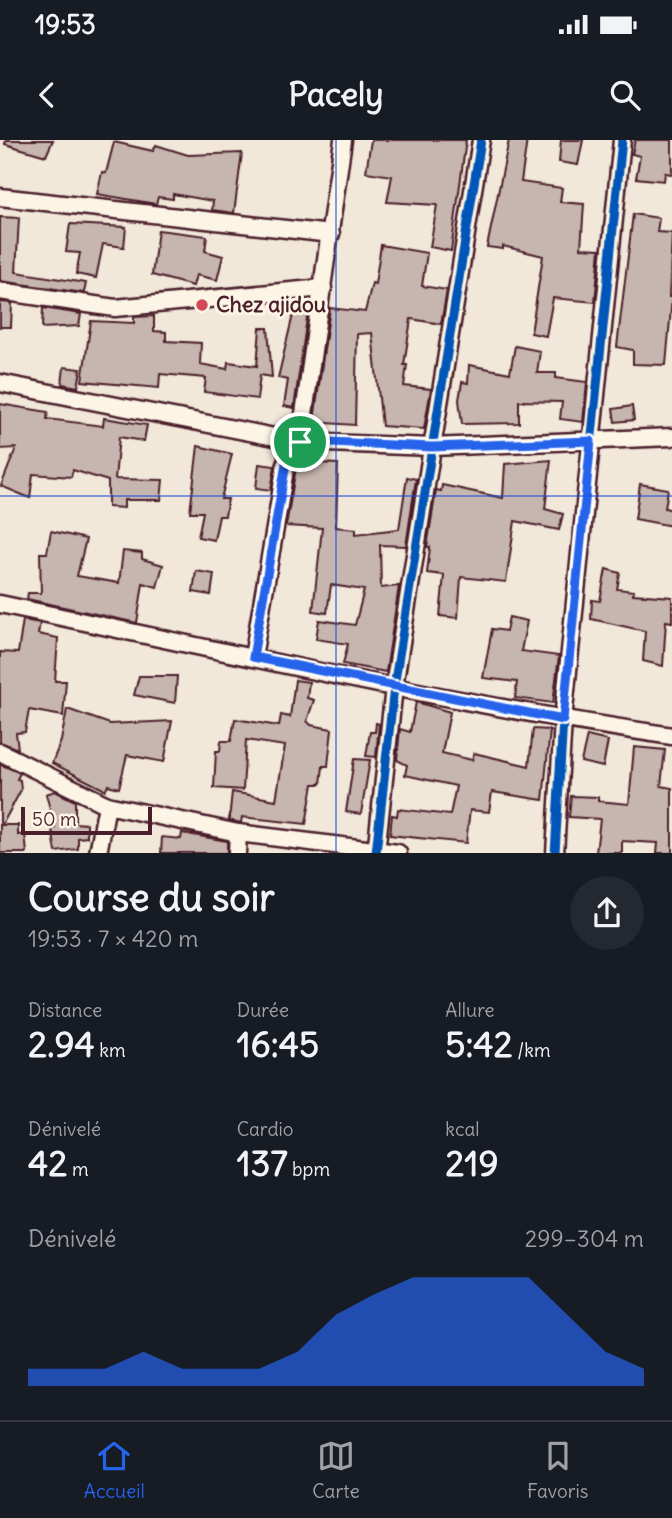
<!DOCTYPE html>
<html lang="fr">
<head>
<meta charset="utf-8">
<style>
	body { margin:0; font-family:Delius,sans-serif; background:#242831; color:#f1f3f6; height:100vh; display:flex; flex-direction:column; font-size:26px; white-space:nowrap }
	* { box-sizing:border-box; margin:0 }
	p { font-size:23px; color:#9ea1a6 }
	.icon { flex:none; width:38px; height:38px; fill:none; stroke:currentColor; stroke-width:2; stroke-linecap:round; stroke-linejoin:round }
	.map { position:relative; height:713px; overflow:hidden }
	.details { display:flex; flex-direction:column; background:#171b24; flex:1 }
	.details>* { flex:none }
	.scale { position:absolute; left:21px; bottom:18px; width:131px; box-sizing:border-box; padding-left:7px; border:4px solid #4a1f2b; border-top:0; font-size:19px; line-height:24px; white-space:nowrap; color:#4a1f2b; -webkit-text-stroke:5px #fcf5e5; paint-order:stroke }
	.pin { position:absolute; display:grid; place-items:center; width:60px; height:60px; color:#fff; margin:-30px; border:4px solid #fff; border-radius:50%; box-shadow:0 2px 7px #0007 }
	.round { display:grid; place-items:center; flex:none; width:74px; height:74px; border-radius:37px; background:#242831 }
	.summary { display:flex; align-items:center; justify-content:space-between; height:119px; padding:0 28px }
	h1 { font-size:38px; font-weight:700; line-height:52px }
	.figures { display:grid; grid-template-columns:repeat(3,1fr); gap:10px; height:119px; padding:7px 28px }
	.figures div { display:grid; align-content:center }
	.figures b { font-size:35px; font-weight:700 }
	.figures small { font-size:19px; font-weight:400 }
	.figures p { font-size:19px }
	.chart { height:196px; padding:14px 28px }
	.chart p { display:flex; justify-content:space-between }
	.chart svg { width:100%; height:126px; margin-top:7px; fill:#2563eb; opacity:.7 }
	.status { display:flex; justify-content:space-between; align-items:center; height:49px; padding:0 35px; background:#171b24; direction:ltr }
	.status svg { height:19px; fill:currentColor }
	header { display:flex; justify-content:space-between; align-items:center; height:91px; padding:0 28px; background:#171b24; font-size:32px; font-weight:700 }
	.tabs { display:flex; justify-content:space-around; align-items:center; height:98px; border-top:2px solid #363941; background:#171b24; font-size:19px; color:#9ea1a6 }
	.tabs a { display:grid; justify-items:center; gap:4px }
	.tabs .on { color:#2563eb }
	.map>svg:first-child { display:block }
</style>
</head>
<body>
<div class="status"><b>19:53</b><svg viewBox="0 0 49 12"><path d="M0 12V9h3v3zM5 12V6h3v6zM10 12V3h3v9zM15 12V0h3v12zM26 1h20v11H26zM47 4h2v5h-2z"/></svg></div>
<header><svg class="icon" aria-label="back" viewBox="0 0 24 24"><path d="M15 5l-7 7 7 7"/></svg>Pacely<svg class="icon" aria-label="search" viewBox="0 0 24 24"><circle cx="10" cy="10" r="6"/><path d="M15 15l6 6"/></svg></header>
<div class="map">
<svg width="672" height="713" viewBox="0 0 672 713">
	<rect width="100%" height="100%" fill="#f1e8da"/>
	<filter id="ink" filterUnits="userSpaceOnUse"><feTurbulence type="fractalNoise" baseFrequency=".0143" numOctaves="2"/><feDisplacementMap in="SourceGraphic" scale="14" xChannelSelector="R" yChannelSelector="G"/><feConvolveMatrix kernelMatrix="1 2 1 2 8 2 1 2 1" color-interpolation-filters="sRGB"/></filter>
	<g filter="url(#ink)">
		<g fill="#c7b6af" stroke="#4a1f2b" stroke-width="2">
			<path d="M6,0H53L46,16L5,4Z"/>
			<path d="M371,0H466L451,111L430,107L437,65L387,62L392,36L366,32Z"/>
			<path d="M509,0H527L521,42L562,48L560,62L584,64L581,108L600,109L595,162L553,158L546,196L531,193L543,116L503,106V109L487,107Z"/>
			<path d="M561,0H583L578,25L559,22Z"/>
			<path d="M635,0H672V34L665,33L664,41L636,38L640,16L632,14Z"/>
			<path d="M114,2L153,11L156,5L188,15L242,13L234,73L212,70L213,61L173,54V59L158,57L156,64L97,54L102,32L106,33Z"/>
			<path d="M633,74L659,78L657,92L672,93L669,157H672L666,225L633,224V210L617,207Z"/>
			<path d="M0,77L19,78L16,132L86,143L84,153L0,141Z"/>
			<path d="M70,84L126,87L124,107L103,104L96,138L76,134L80,113L66,112Z"/>
			<path d="M158,90L207,96L205,111L223,116L217,140L196,135L193,146L152,135Z"/>
			<path d="M381,105L427,113L422,146L447,150L441,184L411,179L404,225H407L404,246L431,249L424,289L382,286L372,193L357,194L355,285L326,283V288L313,287L330,168L365,172L372,143L375,144Z"/>
			<path d="M0,162L12,163L11,187H0Z"/>
			<path d="M296,162L309,164L294,268L284,266L288,240L278,238Z"/>
			<path d="M43,168L81,174L79,186L42,188Z"/>
			<path d="M154,176V191L166,192V201L201,203L200,224L227,229L228,222L257,226L260,188H268L272,237L260,235L257,259L204,252L206,238L160,234L159,248L82,241L91,181L134,183V177Z"/>
			<path d="M515,206L540,211L537,233H556V238L587,242L583,282L560,279L562,262L519,261V283L462,284L459,260L462,242L468,243L469,225L510,233Z"/>
			<path d="M64,227L81,229L78,247L62,244Z"/>
			<path d="M0,264L48,272L47,279L103,286L104,278L147,285L144,301L119,297L115,339L163,340L161,360H124V368L108,367V341L73,330L71,337L33,334L30,358L1,346L16,308L0,309Z"/>
			<path d="M632,266L634,280L615,282L613,269Z"/>
			<path d="M198,306L232,314L221,359H228L225,376H219L214,400L198,397L203,372H190Z"/>
			<path d="M551,320L545,369L563,374L559,390L515,381L506,442L461,437L458,478L440,476L444,435L427,433L430,407H427L436,350L441,351L442,345L503,358L505,324Z"/>
			<path d="M297,322L338,324L336,387L356,389V394L399,389L407,337L416,339L406,406L380,405L381,448L399,446L386,532L343,524L348,504L316,499L319,480L355,485L364,450L331,445L327,473L313,471L322,388L286,386Z"/>
			<path d="M259,324L275,326L271,350L256,348Z"/>
			<path d="M640,344L668,349L665,368L672,370V386L635,379Z"/>
			<path d="M51,391L86,399L77,436L119,443L123,411L142,413V419L163,425L157,447L143,443L137,483L27,459L28,453H41L40,413H47Z"/>
			<path d="M606,429L620,433L617,449L634,451L633,454L672,457V482L666,481L663,526L643,521L645,491L591,479L592,460L600,461Z"/>
			<path d="M196,431L214,434L211,455L193,452Z"/>
			<path d="M509,477L527,481L521,511L559,516L553,563L515,558L517,542L483,538L492,489L506,491Z"/>
			<path d="M23,480L40,483L38,494L58,498L55,541H66L63,576L29,570L25,592L16,593L18,609L0,602V512L18,513Z"/>
			<path d="M139,536H177L175,563L134,555Z"/>
			<path d="M295,540L309,542L307,558L314,560L307,581L311,585L332,589L328,626H323L321,644H313L306,684L242,677L241,683L229,680L232,652L276,660L285,606L246,600L243,650L214,648L216,611H220L221,601H231L235,579L279,586L281,575L290,577Z"/>
			<path d="M416,562L450,572L442,613L472,620L474,613L529,626L533,589L550,590L543,660L492,652L489,672L470,670L466,703L390,695L392,675L397,676L398,669L450,675L456,646L405,635L407,625L397,620L400,589L410,592Z"/>
			<path d="M67,569L110,584L172,581L164,622L127,615L119,648L108,645L105,650L52,623L61,601Z"/>
			<path d="M376,583L379,584L376,617L366,616L370,592H375Z"/>
			<path d="M587,596L608,601L603,627L581,622Z"/>
			<path d="M634,607L665,610L661,646L672,648V713H657L658,703L622,701V713H596L600,679L569,677L571,656L598,657V661L629,664Z"/>
			<path d="M354,619L370,620L361,674L346,672Z"/>
			<path d="M0,624L20,633L17,639L20,640L21,650L2,685H18V695L25,694L27,713H0Z"/>
			<path d="M55,651L75,661V683L87,684V697L78,698V709L56,712L52,689L55,688L46,654Z"/>
			<path d="M182,693L227,701V713H161L162,697L181,699Z"/>
		</g>
		<g fill="none" stroke-linecap="round" stroke-linejoin="round">
			<g stroke="#4a1f2b" stroke-width="21">
				<g id="street">
					<path d="M0,57L331,94"/>
					<path d="M0,151L115,168L323,148"/>
					<path d="M0,243L300,302L432,307L672,297"/>
					<path d="M300,302L343,0"/>
					<path d="M0,464C223,511 446,563 672,596"/>
					<path d="M253,517L290,300"/>
					<path d="M0,612L107,665L238,693L398,713"/>
					<path d="M98,713L107,665"/>
					<path d="M237,713L238,693"/>
					<path d="M376,713L394,547L481,0"/>
					<path d="M555,713L563,580L622,0"/>
				</g>
			</g>
			<use href="#street" stroke="#fcf5e5" stroke-width="16"/>
			<g stroke="#fcf5e5" stroke-width="13">
				<g id="cycleway">
					<path d="M376,713L394,547L481,0"/>
					<path d="M555,713L563,580L622,0"/>
				</g>
			</g>
			<use href="#cycleway" stroke="#0057b8" stroke-width="9"/>
		</g>
	</g>
	<g fill="none" stroke-linecap="round" stroke-linejoin="round" filter="url(#ink)">
		<g stroke="#fff" stroke-width="14">
			<path id="route" d="M290,300L432,307L591,301L563,580L253,517Z"/>
		</g>
		<use href="#route" stroke="#2563eb" stroke-width="9"/>
	</g>
	<path fill="none" stroke="#1d4ed8" stroke-width="2" stroke-opacity="0.55" d="M336,0V713M0,356H672"/>
	<circle fill="#d1495b" stroke="#fcf5e5" stroke-width="2.5" cx="202" cy="165" r="7"/>
	<g text-anchor="middle" stroke-width="6" stroke-linejoin="round" paint-order="stroke">
		<g font-size="21" font-weight="bold" fill="#4a1f2b" stroke="#fcf5e5" text-anchor="start">
			<text x="216" y="172">Chez ajidou</text>
		</g>
	</g>
</svg>
<div class="scale">50 m</div>
<div class="pin" style="left:300px;top:302px;background:#1e9e55"><svg class="icon" aria-label="arrive" viewBox="0 0 24 24"><path d="M6 21V4h12l-3 4 3 4H6"/></svg></div>
</div>
<section class="details">
<div class="summary"><div><h1>Course du soir</h1><p>19:53 · 7 × 420 m</p></div><a class="round"><svg class="icon" aria-label="share" viewBox="0 0 24 24"><path d="M12 15V3M7 8l5-5 5 5M5 13v7h14v-7"/></svg></a></div>
<div class="figures">
<div><p>Distance</p><b>2.94<small> km</small></b></div>
<div><p>Durée</p><b>16:45</b></div>
<div><p>Allure</p><b>5:42<small> /km</small></b></div>
</div>
<div class="figures">
<div><p>Dénivelé</p><b>42<small> m</small></b></div>
<div><p>Cardio</p><b>137<small> bpm</small></b></div>
<div><p>kcal</p><b>219</b></div>
</div>
<div class="chart"><p><span>Dénivelé</span>299–304 m</p>
<svg viewBox="0 0 160 44" preserveAspectRatio="none"><path d="M0 44V38L10 38L20 38L30 32L40 38L50 38L60 38L70 32L80 19L90 12L100 6L110 6L120 6L130 6L140 19L150 32L160 38V44z"/></svg>
</div>
</section>
<nav class="tabs">
<a class="on"><svg class="icon" aria-label="home" viewBox="0 0 24 24"><path d="M3 11l9-7 9 7M6 9v11h12V9"/></svg>Accueil</a>
<a><svg class="icon" aria-label="map" viewBox="0 0 24 24"><path d="M3 6l6-2 6 2 6-2v14l-6 2-6-2-6 2zM9 4v14M15 6v14"/></svg>Carte</a>
<a><svg class="icon" aria-label="saved" viewBox="0 0 24 24"><path d="M7 4h10v16l-5-4-5 4z"/></svg>Favoris</a>
</nav>
</body>
</html>
